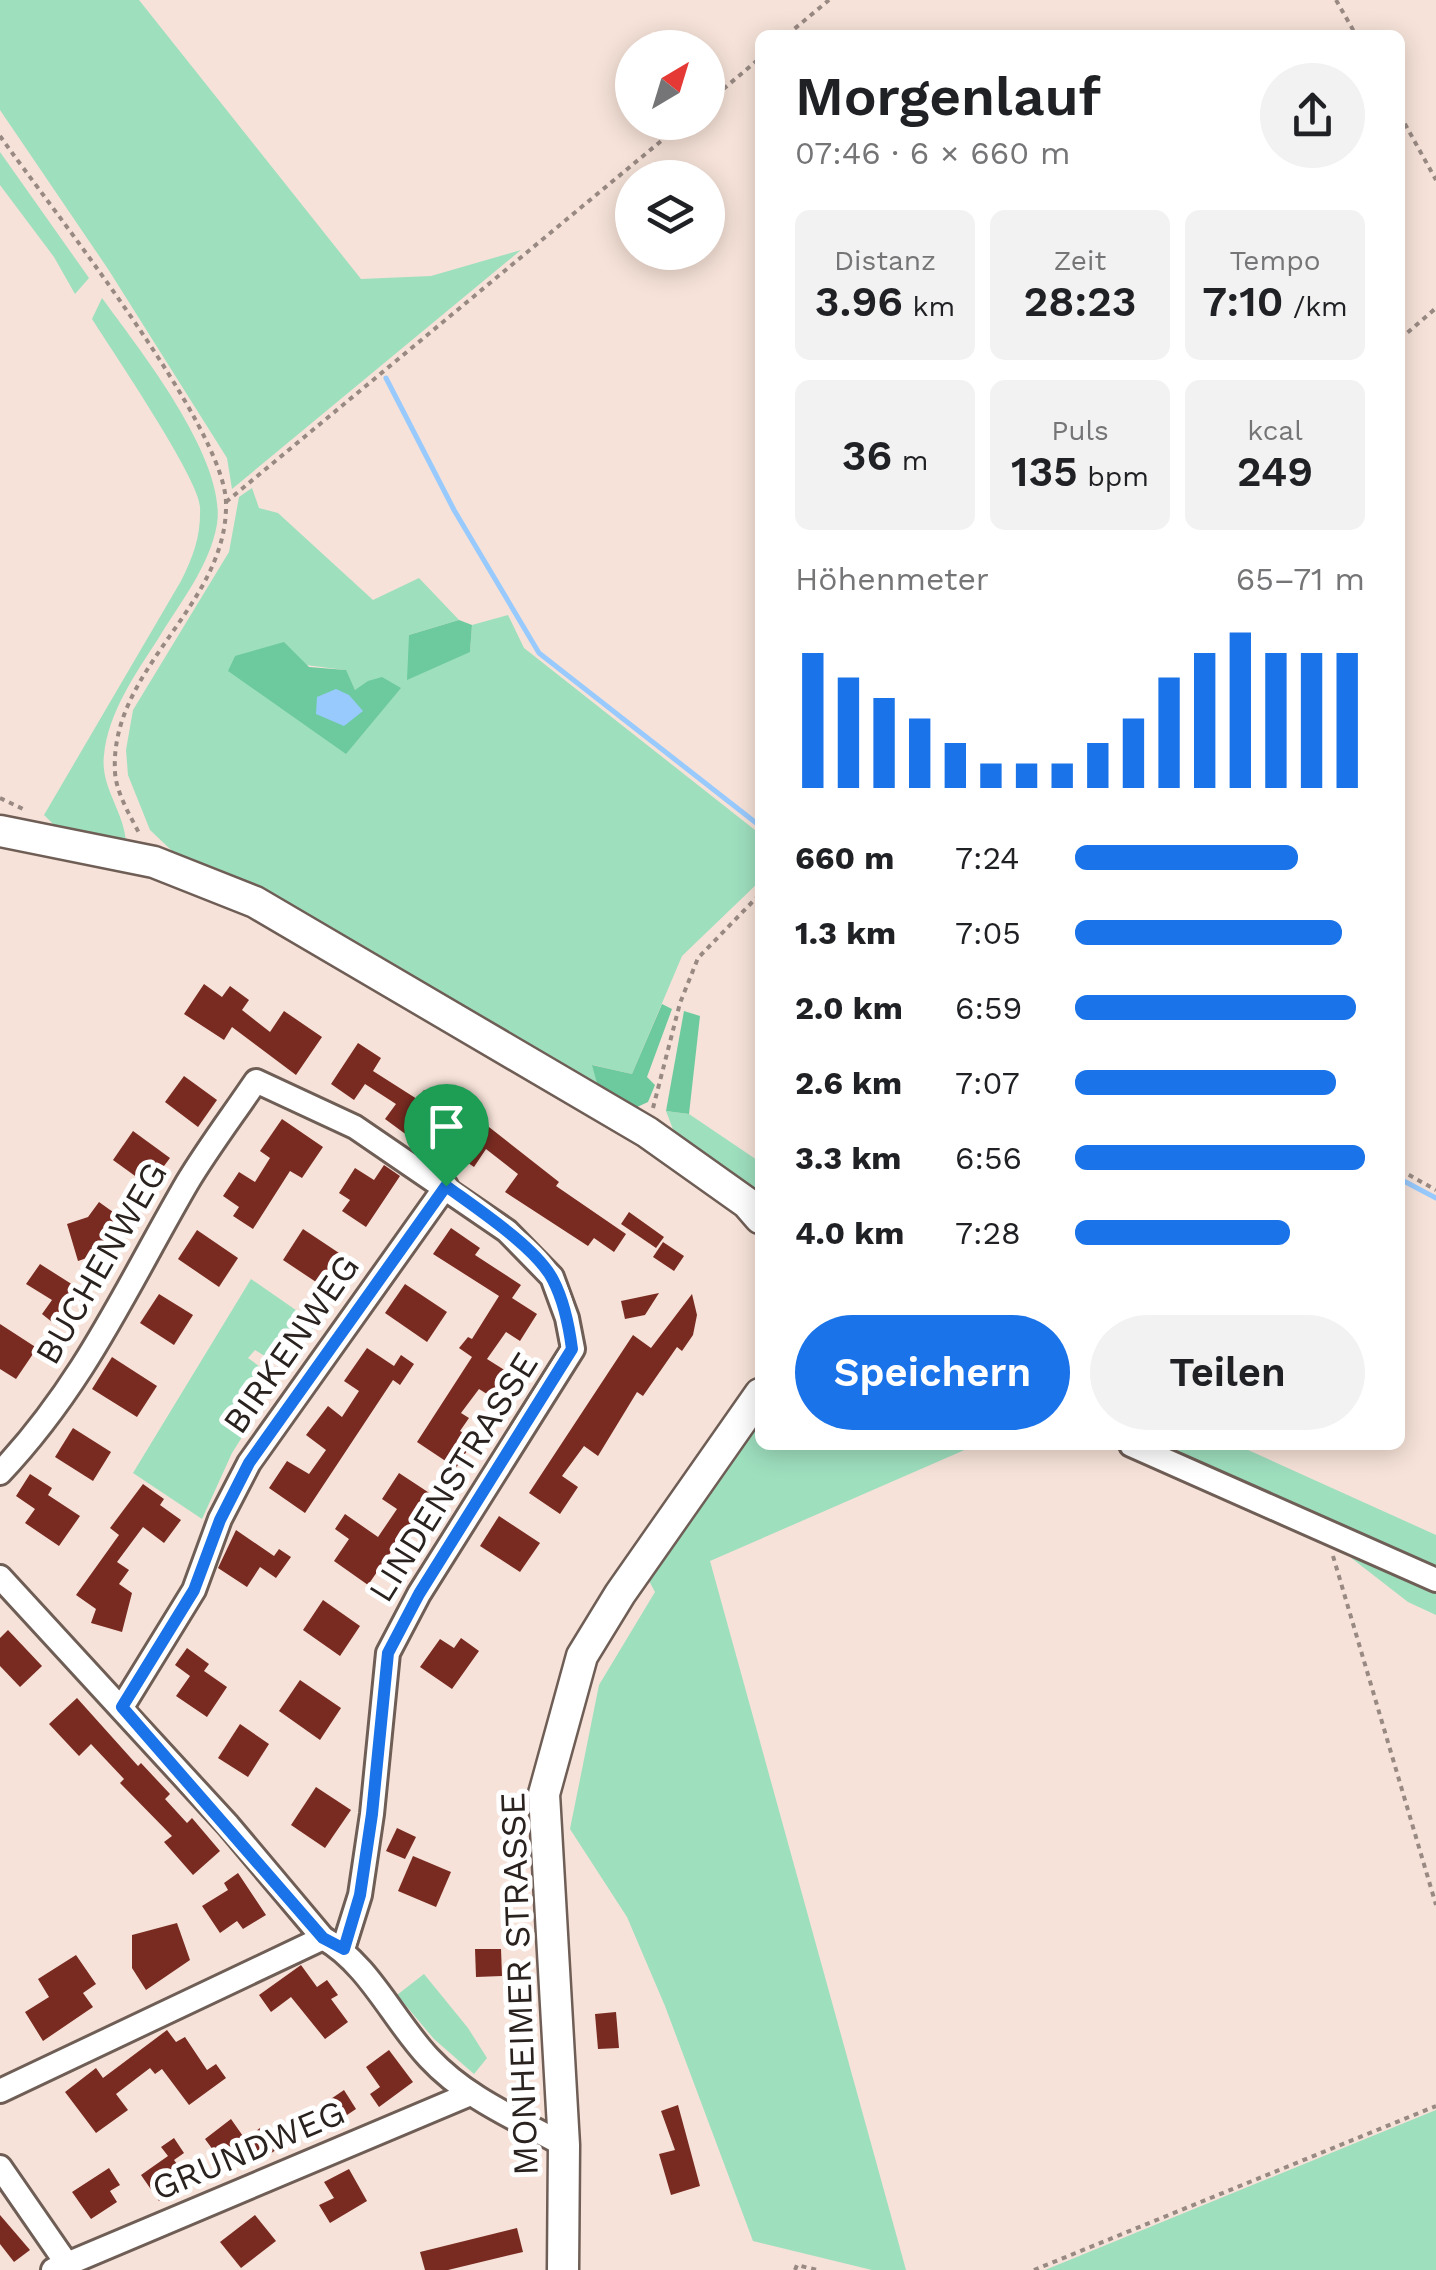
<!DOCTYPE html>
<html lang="de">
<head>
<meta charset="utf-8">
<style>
	body { margin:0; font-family:"Work Sans",sans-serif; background:#f2f2f2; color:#202124; height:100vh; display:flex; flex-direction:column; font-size:38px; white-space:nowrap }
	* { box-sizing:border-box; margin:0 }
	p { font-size:32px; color:#757577 }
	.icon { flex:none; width:55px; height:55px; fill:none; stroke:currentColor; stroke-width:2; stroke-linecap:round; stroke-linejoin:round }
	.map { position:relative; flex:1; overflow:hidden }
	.panel { position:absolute; left:755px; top:30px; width:650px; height:1420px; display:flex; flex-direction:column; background:#fff; border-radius:15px; box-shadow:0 5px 25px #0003 }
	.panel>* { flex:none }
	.needle { width:65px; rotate:38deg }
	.tools { position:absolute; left:615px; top:30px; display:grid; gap:20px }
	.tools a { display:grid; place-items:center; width:110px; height:110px; border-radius:50%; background:#fff; box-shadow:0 5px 25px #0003; font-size:50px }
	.pin { position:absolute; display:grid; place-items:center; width:85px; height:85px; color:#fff; margin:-102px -42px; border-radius:50% 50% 50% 0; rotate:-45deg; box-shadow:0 0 10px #0007 }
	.pin .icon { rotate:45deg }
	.round { display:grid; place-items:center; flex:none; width:105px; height:105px; border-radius:52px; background:#f2f2f2 }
	.summary { display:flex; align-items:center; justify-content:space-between; height:170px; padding:0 40px }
	h1 { font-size:55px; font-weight:600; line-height:75px }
	.stats { display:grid; grid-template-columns:repeat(3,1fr); gap:15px; height:170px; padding:10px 40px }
	.stats div { display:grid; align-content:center; border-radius:15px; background:#f2f2f2; text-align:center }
	.stats b { font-size:42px; font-weight:600 }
	.stats small { font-size:28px; font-weight:400 }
	.stats p { font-size:28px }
	.chart { height:280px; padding:20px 40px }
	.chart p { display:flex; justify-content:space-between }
	.chart svg { width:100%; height:180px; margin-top:10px; stroke:#1a73e8; stroke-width:6 }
	.primary-button { display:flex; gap:20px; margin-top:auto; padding:20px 40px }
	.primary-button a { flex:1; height:115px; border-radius:60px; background:#1a73e8; color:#fff; font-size:40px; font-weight:600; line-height:115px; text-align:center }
	.primary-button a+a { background:#f2f2f2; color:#202124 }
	ul { padding:0 40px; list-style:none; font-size:32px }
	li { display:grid; grid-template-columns:160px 120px 1fr; align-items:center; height:75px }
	li i { height:25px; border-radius:12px; background:#1a73e8 }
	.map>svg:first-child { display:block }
</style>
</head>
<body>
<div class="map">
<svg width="1436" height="2270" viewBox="0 0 1436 2270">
	<rect width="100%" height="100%" fill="#f6e2d8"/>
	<g fill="#9edfbe" fill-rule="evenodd">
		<path d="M0,0H139L361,279L431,276L521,250L232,489L227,458L108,269L0,110Z"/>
		<path d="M0,152L89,278L75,294L54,257L0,185Z"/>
		<path d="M102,298C139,349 227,459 217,524C210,566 179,604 158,639C136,673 108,713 104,755C100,787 124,811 126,842L61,832L44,815L181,581C194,555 201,535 200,507C200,480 111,349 92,319Z"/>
		<path d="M252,488L259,508L278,513L373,600L419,578L459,620L409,635L470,652L472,625L508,615L524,648L760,834V881L682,956L632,1074L593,1065L598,1087L187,865L150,830L128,775L126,750L133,710L229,552L239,497ZM235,656L345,670L355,690L229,672Z"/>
		<path d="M666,1111L689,1114L760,1162V1195L676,1137Z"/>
		<path d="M251,1279L316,1324L286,1369L255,1350L248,1358L278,1380L232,1453L202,1519L133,1473Z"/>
		<path d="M760,1408V1445H976L710,1561L906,2270H872L753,2241L665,2006L627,1917L570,1829L599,1685L655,1592L648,1579Z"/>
		<path d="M1151,1445H1237L1436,1535V1568Z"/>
		<path d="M1350,1557L1436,1592V1615L1408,1602Z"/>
		<path d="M424,1974L468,2028L487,2058L474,2074L434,2039L397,1995Z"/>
		<path d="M1436,2110V2270H1045Z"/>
	</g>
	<g fill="#6cca9e">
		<path d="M459,620L472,625L470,652L407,680L409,635Z"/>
		<path d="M284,642L309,667L346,670L355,690L368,681L382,677L401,688L346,754L228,671L235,656Z"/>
		<path d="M662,1004L672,1009L647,1077L655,1085L648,1102L635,1108L598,1087L592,1065L632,1074Z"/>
		<path d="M684,1011L700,1016L689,1114L666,1111Z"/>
	</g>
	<path fill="#98cafd" d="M336,689L349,695L363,711L344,726L316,714L317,697Z"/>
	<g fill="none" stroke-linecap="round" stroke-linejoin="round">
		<g stroke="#98cafd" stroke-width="5">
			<path d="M386,378L454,510L539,653L760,826"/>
			<path d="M1400,1179L1436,1198"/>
		</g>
	</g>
	<g fill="#792b21">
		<path d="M204,984L222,997L230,986L249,1000L242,1010L270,1032L284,1011L322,1037L296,1075L232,1027L224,1040L184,1014Z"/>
		<path d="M358,1043L381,1058L373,1071L417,1099L424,1090L461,1116L466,1109L559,1182L556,1186L626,1234L614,1252L594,1238L588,1246L505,1192L518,1174L486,1149L474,1167L426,1134L419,1144L385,1119L396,1104L365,1084L354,1100L331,1084Z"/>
		<path d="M184,1076L217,1100L198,1127L165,1102Z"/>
		<path d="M282,1119L323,1147L302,1178L290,1171L253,1229L233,1216L239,1207L223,1196L239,1172L255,1182L270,1158L260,1151Z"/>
		<path d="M133,1131L170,1158L149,1186L113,1160Z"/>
		<path d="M384,1165L400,1176L366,1227L342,1211L350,1200L339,1193L355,1168L374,1180Z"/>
		<path d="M99,1202L127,1222L102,1253L78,1261L67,1224L88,1217Z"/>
		<path d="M629,1212L664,1237L656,1248L621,1224Z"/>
		<path d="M451,1228L480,1248L475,1255L521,1285L512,1298L537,1314L520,1341L506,1332L487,1359L514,1376L498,1401L479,1389L461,1413L469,1418L460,1431L474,1440L456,1468L417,1442L472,1357L459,1348L468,1337L472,1339L499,1296L433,1254Z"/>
		<path d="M303,1229L345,1257L325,1288L283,1260Z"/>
		<path d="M197,1230L238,1258L219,1287L178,1259Z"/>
		<path d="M663,1242L684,1256L674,1271L653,1257Z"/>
		<path d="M40,1264L81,1290L57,1326L42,1314L52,1300L26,1284Z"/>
		<path d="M405,1284L447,1312L427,1342L385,1313Z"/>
		<path d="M659,1293L645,1315L625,1319L621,1301Z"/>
		<path d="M159,1294L193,1315L174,1345L140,1323Z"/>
		<path d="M692,1294L697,1315L693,1335L682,1351L677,1347L643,1396L637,1392L598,1456L584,1446L562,1476L578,1487L560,1514L529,1493L633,1335L651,1348Z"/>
		<path d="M0,1324L37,1348L16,1379L0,1369Z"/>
		<path d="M367,1348L394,1366L401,1355L414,1364L400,1385L393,1380L305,1513L269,1488L287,1461L309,1474L326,1450L306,1435L328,1406L342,1417L359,1391L344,1381Z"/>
		<path d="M112,1357L157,1386L137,1417L92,1389Z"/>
		<path d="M73,1428L111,1452L93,1481L55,1457Z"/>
		<path d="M399,1473L437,1498L408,1540L402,1536L368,1585L334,1561L349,1539L335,1529L345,1514L378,1537L397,1509L382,1499Z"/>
		<path d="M30,1474L52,1488L48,1495L80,1516L59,1546L25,1523L35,1509L16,1496Z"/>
		<path d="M143,1484L164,1499L160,1505L181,1520L164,1543L143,1527L117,1562L129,1570L119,1584L132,1593L122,1632L91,1623L96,1609L76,1595L119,1535L110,1528Z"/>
		<path d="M499,1516L540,1543L520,1572L480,1546Z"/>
		<path d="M236,1530L274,1556L279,1549L291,1557L276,1578L260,1567L247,1587L218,1568Z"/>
		<path d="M323,1600L360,1626L340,1656L303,1630Z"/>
		<path d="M8,1630L42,1666L20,1687L0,1666V1638Z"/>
		<path d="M461,1638L479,1651L452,1689L420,1667L440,1639L454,1648Z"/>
		<path d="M187,1648L209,1664L204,1671L227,1687L207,1717L176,1696L190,1676L175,1665Z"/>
		<path d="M300,1680L341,1708L320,1740L279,1711Z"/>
		<path d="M77,1698L138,1766L141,1763L170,1794L165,1799L187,1823L192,1818L220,1851L193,1875L164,1842L172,1836L120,1783L124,1779L91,1744L79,1756L49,1724Z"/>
		<path d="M240,1724L269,1744L248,1777L218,1758Z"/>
		<path d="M316,1787L351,1810L325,1848L291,1825Z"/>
		<path d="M397,1828L416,1837L405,1859L386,1851Z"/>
		<path d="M413,1856L451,1872L436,1907L398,1891Z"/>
		<path d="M238,1873L266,1915L243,1929L237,1921L220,1933L202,1906L228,1890L224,1883Z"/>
		<path d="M177,1923L190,1960L146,1990L132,1968V1935Z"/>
		<path d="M475,1949H501L502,1976L476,1977Z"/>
		<path d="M76,1955L96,1984L83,1993L93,2007L43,2041L25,2012L49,1997L38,1979Z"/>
		<path d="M301,1965L317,1987L327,1980L338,1995L331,1999L348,2022L325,2039L291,1997L271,2012L259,1995Z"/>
		<path d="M616,2012L619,2048L598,2049L595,2014Z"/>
		<path d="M167,2030L176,2042L185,2037L207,2070L216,2064L226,2078L189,2105L162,2069L155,2074L150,2068L116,2094L128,2110L96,2133L65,2092L96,2068L103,2078Z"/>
		<path d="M389,2050L413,2082L379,2107L370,2094L380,2087L366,2067Z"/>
		<path d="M344,2090L356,2109L332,2125L319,2107Z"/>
		<path d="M678,2105L700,2186L671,2195L659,2154L675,2150L661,2111Z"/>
		<path d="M231,2119L245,2139L260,2128L276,2150L262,2159L255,2149L227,2169L205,2139Z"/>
		<path d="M174,2138L184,2153L174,2160L189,2180L159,2201L141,2175L168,2156L161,2147Z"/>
		<path d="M109,2168L120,2185L110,2191L117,2202L91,2219L72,2192Z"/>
		<path d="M349,2169L367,2201L330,2223L319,2205L334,2198L324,2182Z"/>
		<path d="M0,2215L30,2250L14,2262L0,2244Z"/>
		<path d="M255,2215L276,2241L241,2268L220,2242Z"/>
		<path d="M517,2228L523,2252L448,2270H425L420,2252Z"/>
	</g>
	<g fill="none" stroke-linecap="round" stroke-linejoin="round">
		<g stroke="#6f5e56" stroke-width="28">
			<g id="minor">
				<path d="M1131,1445L1436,1580"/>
				<path d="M0,1473C85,1383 126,1288 187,1183C208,1148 233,1115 256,1081L355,1127L507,1231L552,1277L567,1318L573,1349L419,1594L388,1653L372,1814L360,1895L343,1949"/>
				<path d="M0,1577L228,1825L323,1938C369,1964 393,2020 429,2058C466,2098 517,2119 564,2145"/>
				<path d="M122,1707L194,1590L220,1519L249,1463L446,1186"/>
				<path d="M0,2091L323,1938"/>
				<path d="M0,2167L67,2264"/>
				<path d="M53,2270L470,2094"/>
			</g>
		</g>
		<g stroke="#6f5e56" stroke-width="35">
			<g id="secondary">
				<path d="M0,831L154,862L255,902L647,1132L747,1203L760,1218"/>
				<path d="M563,2270L564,2145L544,1794L582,1656L620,1594L760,1394"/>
			</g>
		</g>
		<g stroke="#988a83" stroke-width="4" stroke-dasharray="5 5" stroke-linecap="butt">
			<path d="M1336,0L1356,35"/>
			<path d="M787,35L829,0"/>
			<path d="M708,102L760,58"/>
			<path d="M1400,115L1436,180"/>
			<path d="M0,136C50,207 225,426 226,503C228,606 109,668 115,772C116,793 131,817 140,835"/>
			<path d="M1400,339L1436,308"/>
			<path d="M226,502L684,122"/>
			<path d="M0,798L23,809"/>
			<path d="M653,1108L680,1003L698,958L760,894"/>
			<path d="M1400,1170L1436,1190"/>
			<path d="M1333,1556L1436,1905"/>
			<path d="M795,2270L797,2265L817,2270"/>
			<path d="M1034,2270L1436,2106"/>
		</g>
		<use href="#minor" stroke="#fff" stroke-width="22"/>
		<use href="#secondary" stroke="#fff" stroke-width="30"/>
	</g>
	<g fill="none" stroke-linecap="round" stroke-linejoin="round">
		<g stroke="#fff" stroke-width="20">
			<path id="route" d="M446,1186C476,1208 537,1248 553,1280C564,1301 569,1326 572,1349L419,1594L388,1653L372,1814L360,1895L344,1949L323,1938L122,1707L194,1590L220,1520L249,1463Z"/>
		</g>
		<use href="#route" stroke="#1a73e8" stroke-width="12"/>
	</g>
	<g text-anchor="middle" stroke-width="10" stroke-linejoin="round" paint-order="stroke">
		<g font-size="35" fill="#29221f" stroke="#fff">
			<text transform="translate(101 1263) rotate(-60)" y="12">BUCHENWEG</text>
			<text transform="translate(291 1344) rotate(-55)" y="12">BIRKENWEG</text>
			<text transform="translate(453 1477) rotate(-58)" y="12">LINDENSTRASSE</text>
			<text transform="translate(519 1984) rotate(-92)" y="12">MONHEIMER STRASSE</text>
			<text transform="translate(248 2150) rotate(-23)" y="12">GRUNDWEG</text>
		</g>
	</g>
</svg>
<div class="tools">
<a><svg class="needle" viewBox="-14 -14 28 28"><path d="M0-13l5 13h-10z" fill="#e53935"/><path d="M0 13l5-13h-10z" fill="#757577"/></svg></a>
<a><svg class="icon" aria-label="layers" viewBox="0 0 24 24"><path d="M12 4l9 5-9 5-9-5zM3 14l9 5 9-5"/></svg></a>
</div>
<div class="pin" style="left:446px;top:1186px;background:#1e9e55"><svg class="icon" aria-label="arrive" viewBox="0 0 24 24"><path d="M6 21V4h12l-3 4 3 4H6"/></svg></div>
<section class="panel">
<div class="summary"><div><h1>Morgenlauf</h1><p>07:46 · 6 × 660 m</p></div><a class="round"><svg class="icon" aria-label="share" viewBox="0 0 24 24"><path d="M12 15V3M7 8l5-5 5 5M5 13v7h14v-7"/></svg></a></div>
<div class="stats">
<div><p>Distanz</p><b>3.96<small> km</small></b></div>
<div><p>Zeit</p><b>28:23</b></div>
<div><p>Tempo</p><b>7:10<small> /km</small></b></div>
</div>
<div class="stats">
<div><b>36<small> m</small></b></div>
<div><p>Puls</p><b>135<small> bpm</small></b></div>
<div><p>kcal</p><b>249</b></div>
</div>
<div class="chart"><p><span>Höhenmeter</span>65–71 m</p>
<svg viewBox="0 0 160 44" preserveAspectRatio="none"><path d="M5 44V11M15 44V17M25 44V22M35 44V27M45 44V33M55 44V38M65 44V38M75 44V38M85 44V33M95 44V27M105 44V17M115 44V11M125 44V6M135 44V11M145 44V11M155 44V11"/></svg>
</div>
<ul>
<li><b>660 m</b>7:24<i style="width:77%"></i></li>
<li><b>1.3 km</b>7:05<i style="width:92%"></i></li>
<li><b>2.0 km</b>6:59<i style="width:97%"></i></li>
<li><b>2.6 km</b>7:07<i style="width:90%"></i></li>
<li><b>3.3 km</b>6:56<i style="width:100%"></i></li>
<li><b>4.0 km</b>7:28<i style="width:74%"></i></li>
</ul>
<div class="primary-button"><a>Speichern</a><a>Teilen</a></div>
</section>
</div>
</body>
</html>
